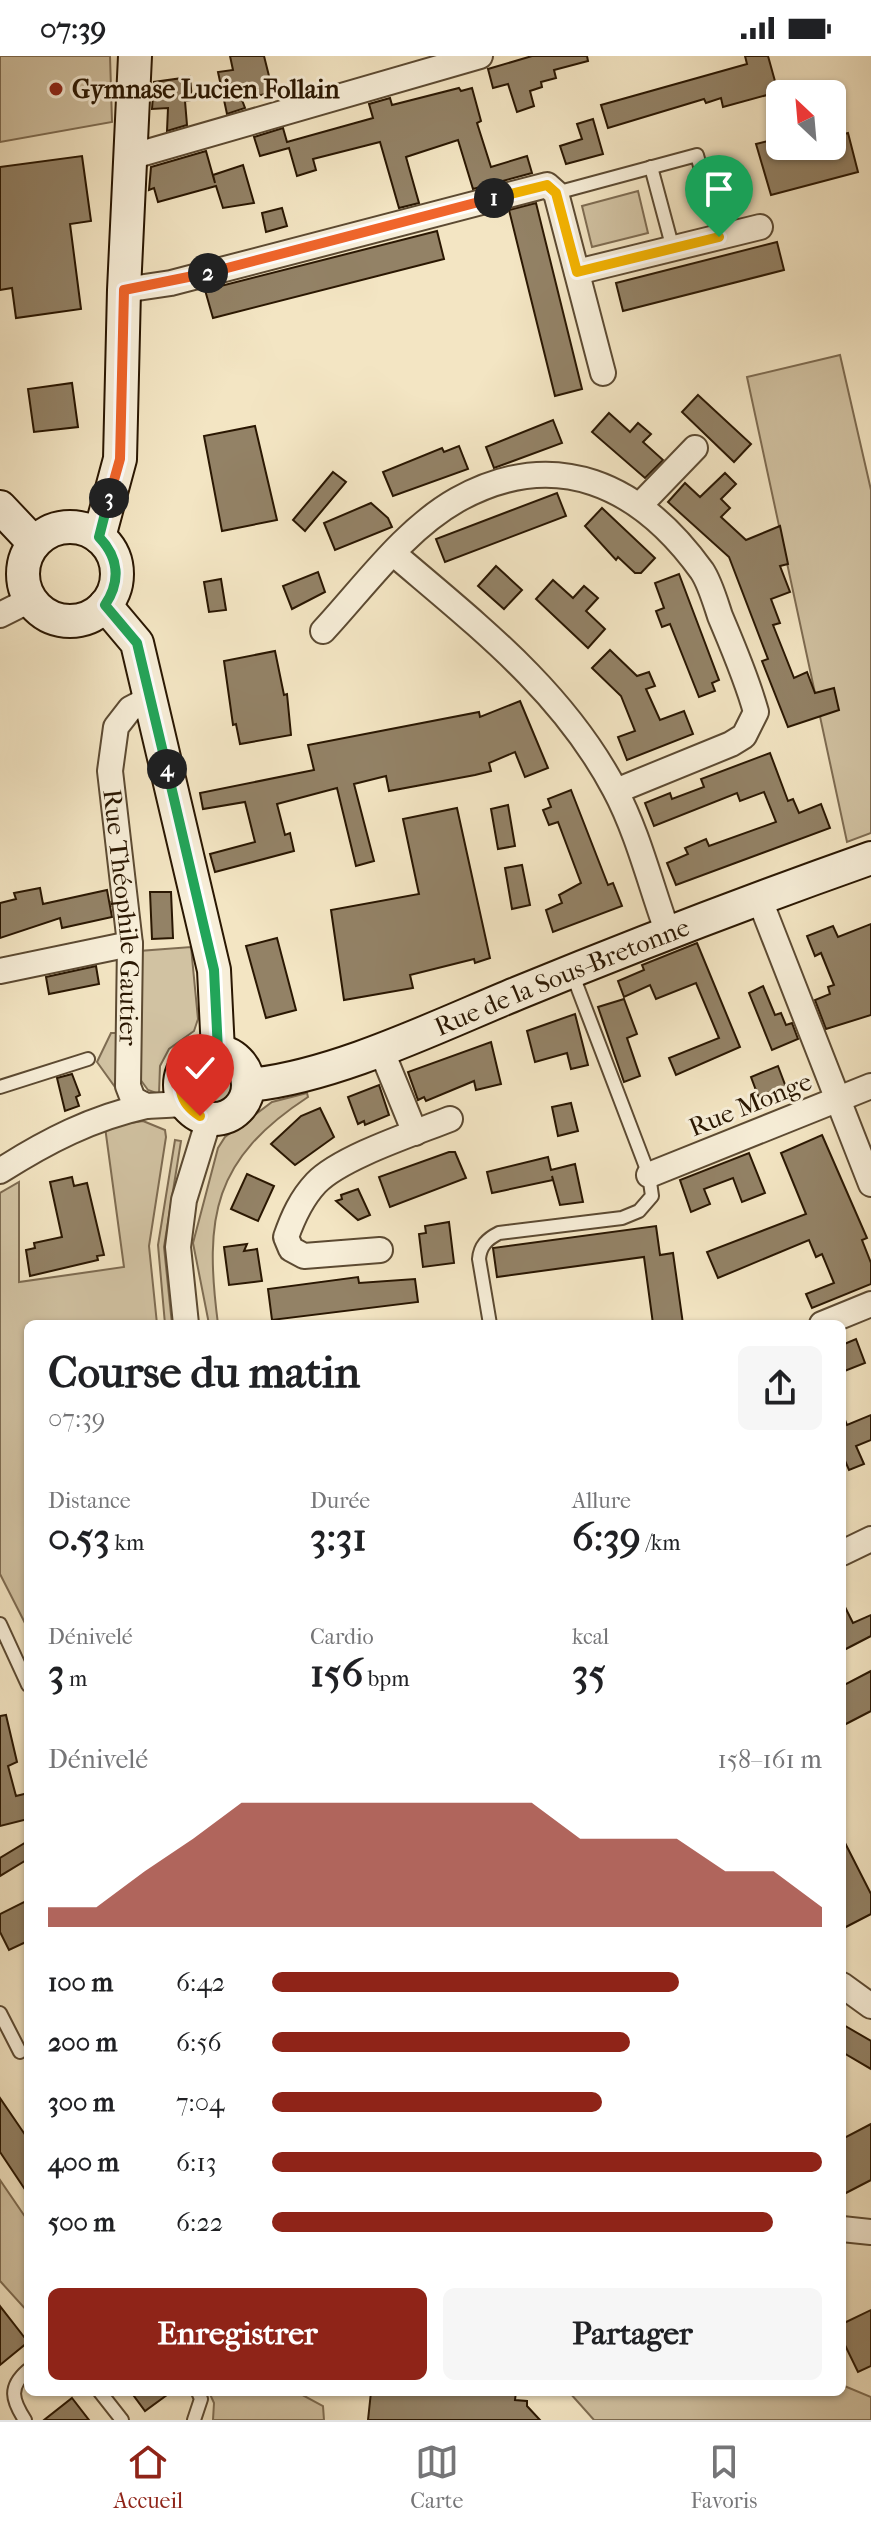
<!DOCTYPE html>
<html lang="fr">
<head>
<meta charset="utf-8">
<style>
	body { margin:0; font-family:"IM FELL French Canon",serif; background:#f6f6f6; color:#202124; height:100vh; display:flex; flex-direction:column; font-size:30px; white-space:nowrap }
	* { box-sizing:border-box; margin:0 }
	p { font-size:26px; color:#757577 }
	.icon { flex:none; width:44px; height:44px; fill:none; stroke:currentColor; stroke-width:2; stroke-linecap:round; stroke-linejoin:round }
	.map { position:relative; flex:1; overflow:hidden }
	.side { position:absolute; left:24px; top:1264px; width:822px; height:1076px; display:flex; flex-direction:column; background:#fff; border-radius:12px; box-shadow:0 2px 6px #0004 }
	.side>* { flex:none }
	.needle { width:52px; rotate:334deg }
	.fabs { position:absolute; left:766px; top:24px; display:grid; gap:16px }
	.fabs a { display:grid; place-items:center; width:80px; height:80px; border-radius:12px; background:#fff; box-shadow:0 2px 6px #0004; font-size:40px }
	.pin { position:absolute; display:grid; place-items:center; width:68px; height:68px; color:#fff; margin:-82px -34px; border-radius:50% 50% 50% 0; rotate:-45deg; box-shadow:0 0 8px #0007 }
	.pin .icon { rotate:45deg }
	.km { position:absolute; width:40px; height:40px; margin:-20px; border-radius:50%; background:#222; color:#fff; font-size:22px; line-height:40px; text-align:center }
	.round { display:grid; place-items:center; flex:none; width:84px; height:84px; border-radius:12px; background:#f6f6f6 }
	.head { display:flex; align-items:center; justify-content:space-between; height:136px; padding:0 24px }
	h1 { font-size:44px; font-weight:700; line-height:60px }
	.figures { display:grid; grid-template-columns:repeat(3,1fr); gap:12px; height:136px; padding:8px 24px }
	.figures div { display:grid; align-content:center }
	.figures b { font-size:40px; font-weight:700 }
	.figures small { font-size:22px; font-weight:400 }
	.figures p { font-size:22px }
	.chart { height:224px; padding:16px 24px }
	.chart p { display:flex; justify-content:space-between }
	.chart svg { width:100%; height:144px; margin-top:8px; fill:#8f2418; opacity:.7 }
	.primary-button { display:flex; gap:16px; margin-top:auto; padding:16px 24px }
	.primary-button a { flex:1; height:92px; border-radius:12px; background:#8f2418; color:#fff; font-size:32px; font-weight:700; line-height:92px; text-align:center }
	.primary-button a+a { background:#f6f6f6; color:#202124 }
	ul { padding:0 24px; list-style:none; font-size:26px }
	li { display:grid; grid-template-columns:128px 96px 1fr; align-items:center; height:60px }
	li i { height:20px; border-radius:10px; background:#8f2418 }
	.status { display:flex; justify-content:space-between; align-items:center; height:56px; padding:0 40px; background:#fff; direction:ltr }
	.status svg { height:22px; fill:currentColor }
	.tabs { display:flex; justify-content:space-around; align-items:center; height:112px; border-top:2px solid #e0e0e0; background:#fff; font-size:22px; color:#757577 }
	.tabs a { display:grid; justify-items:center; gap:4px }
	.tabs .selected { color:#8f2418 }
	.map>svg:first-child { display:block }
</style>
</head>
<body>
<div class="status"><b>07:39</b><svg viewBox="0 0 49 12"><path d="M0 12V9h3v3zM5 12V6h3v6zM10 12V3h3v9zM15 12V0h3v12zM26 1h20v11H26zM47 4h2v5h-2z"/></svg></div>
<div class="map">
<svg width="871" height="2364" viewBox="0 0 871 2364">
	<rect width="100%" height="100%" fill="#f3e5c3"/>
	<filter id="stains"><feTurbulence type="fractalNoise" baseFrequency=".0025" numOctaves="4"/><feColorMatrix values="0 0 0 0 .2 0 0 0 0 .09 0 0 0 0 .02 0 0 0 .5 -.17"/></filter>
	<radialGradient id="worn" r=".72"><stop offset=".6" stop-color="#630" stop-opacity="0"/><stop offset="1" stop-color="#630" stop-opacity=".3"/></radialGradient>
	<g fill="#d1c2a2" stroke="#7e6c52" stroke-width="2">
		<path d="M0,0H110L112,66L0,86Z"/>
		<path d="M638,135L648,177L592,191L582,150Z"/>
		<path d="M840,299L871,434V777L847,786L747,321Z"/>
		<path d="M191,891L198,963L194,975L169,993L160,1010L159,1038L148,1034L137,1019L139,895Z"/>
		<path d="M111,977H121L115,1031L97,1006Z"/>
		<circle cx="214" cy="1028" r="20"/>
		<path d="M307,1037L308,1041C213,1103 204,1161 218,1268H209L193,1187L218,1092L225,1081L272,1046Z"/>
		<path d="M143,1065L165,1074L166,1081L149,1190L157,1268H28V1573L0,1518V1137L19,1126V1226L124,1211L105,1071Z"/>
		<path d="M175,1084L181,1085L164,1191L172,1268H165L158,1189Z"/>
		<path d="M0,2124L28,2165V2256L0,2225Z"/>
		<path d="M842,2329L871,2341V2364H594L569,2336H842Z"/>
		<path d="M209,2336H297L323,2350L324,2364H213L214,2347Z"/>
	</g>
	<g fill="#938266" stroke="#2a1702" stroke-width="2">
		<path d="M230,0H264L273,36L242,44L245,52L227,58L218,16L233,14Z"/>
		<path d="M532,0H587L588,5L554,14L556,22L541,26L542,31L530,35L534,50L517,56L508,28L493,32L488,13Z"/>
		<path d="M745,0H768L778,36L723,51L721,42L706,47L704,43L608,72L601,49L747,8Z"/>
		<path d="M190,21L192,44L185,45L187,69L167,75L168,52L152,53L154,26Z"/>
		<path d="M459,32L461,35L472,32L481,65L477,67L491,111L527,100L532,117L473,133L458,84L406,101L419,147L399,152L380,86L313,103L316,114L297,120L289,92L260,100L254,81L283,72L287,86L373,62L369,48L390,42L392,49Z"/>
		<path d="M593,63L603,98L566,108L560,90L582,83L577,68Z"/>
		<path d="M848,77L858,116L771,139L756,88L776,83L780,84V90H832V81Z"/>
		<path d="M206,95L215,127L213,119L243,109L254,147L223,152L216,130L158,146L154,132L149,134L151,111Z"/>
		<path d="M82,100L91,165L70,168L81,253L16,262L12,232L0,234V111Z"/>
		<path d="M536,147L582,333L555,340L509,154Z"/>
		<path d="M282,152L287,170L266,176L262,157Z"/>
		<path d="M437,175L444,203L213,262L205,234Z"/>
		<path d="M777,186L784,214L623,255L616,227Z"/>
		<path d="M72,327L78,371L34,376L28,333Z"/>
		<path d="M698,339L751,388L734,406L682,356Z"/>
		<path d="M609,357L630,376L638,367L651,378L643,386L663,404L645,422L592,376Z"/>
		<path d="M553,364L562,387L494,412L486,391Z"/>
		<path d="M255,370L277,464L222,475L204,380Z"/>
		<path d="M459,390L468,413L393,440L383,416L442,392L444,396Z"/>
		<path d="M333,416L346,426L305,475L293,464Z"/>
		<path d="M725,417L736,428L721,443L730,452L721,461L746,484L780,470L788,508L780,510L790,536L771,543L780,567L773,569L794,622L807,616L815,637L834,632L839,654L788,671L762,605L768,603L729,501L668,446L685,427L700,441Z"/>
		<path d="M557,437L566,460L445,506L436,483Z"/>
		<path d="M371,447L388,462L392,471L335,494L324,467Z"/>
		<path d="M602,452L655,502L641,517H635L618,501L616,504L585,470Z"/>
		<path d="M496,510L522,534L504,553L478,530Z"/>
		<path d="M318,516L325,536L292,553L283,530Z"/>
		<path d="M679,518L719,624L712,627L715,635L699,641L670,568L662,571L656,555L664,552L655,527Z"/>
		<path d="M221,523L226,554L209,556L204,526Z"/>
		<path d="M553,524L573,542L584,530L598,542L586,555L605,573L588,592L536,543Z"/>
		<path d="M610,594L637,620L649,616L655,630L646,633L660,664L684,655L693,678L627,704L618,681L635,675L621,640L592,612Z"/>
		<path d="M275,595L284,639L287,638L291,679L240,688L236,668L233,669L224,605Z"/>
		<path d="M520,645L548,712L525,721L515,696L489,707L491,715L475,719L389,735L386,720L354,728L374,805L356,810L337,732L277,748L285,779L290,777L294,795L215,816L210,798L255,786L245,746L203,753L200,737L314,714L308,689L479,656L480,661Z"/>
		<path d="M770,697L788,745L793,743L799,757L821,748L830,772L676,829L667,807L688,798L685,792L706,783L709,790L776,766L764,736L740,745L737,737L654,770L645,747L670,737L672,743L704,731L701,723Z"/>
		<path d="M571,734L608,829L613,827L622,850L553,876L546,854L562,847L559,839L581,827L558,766L549,769L543,754L551,751L548,743Z"/>
		<path d="M508,749L515,790L498,793L491,753Z"/>
		<path d="M457,752L490,902L475,907L474,903L410,919L413,932L344,944L331,854L419,838L403,763Z"/>
		<path d="M522,809L530,849L512,853L505,812Z"/>
		<path d="M40,832L43,848L107,834L112,861L62,872L60,862L0,882V847L16,843L14,837Z"/>
		<path d="M150,836H171L173,882L152,883Z"/>
		<path d="M871,868V959L826,973L815,944L830,938L828,931L834,929L821,897L815,900L807,880L833,870L838,881Z"/>
		<path d="M277,882L296,954L266,962L246,890Z"/>
		<path d="M697,887L740,991L676,1019L669,1002L719,982L696,927L656,943L650,929L624,941L618,925L644,914L642,909Z"/>
		<path d="M96,910L99,928L49,938L46,921Z"/>
		<path d="M763,930L775,959L781,957L786,969L792,967L798,983L772,994L749,937Z"/>
		<path d="M624,943L637,978L627,982L640,1020L624,1026L598,951Z"/>
		<path d="M575,958L588,1009L571,1013L567,997L535,1006L527,975Z"/>
		<path d="M491,986L501,1028L476,1034L474,1025L426,1045L424,1041L418,1044L408,1016Z"/>
		<path d="M778,1010L787,1034L760,1045L751,1021Z"/>
		<path d="M72,1018L80,1039L76,1041L79,1050L65,1055L57,1022Z"/>
		<path d="M379,1029L389,1059L365,1069L364,1065L358,1068L348,1041Z"/>
		<path d="M571,1047L578,1075L558,1080L552,1051Z"/>
		<path d="M320,1052L334,1081L295,1109L271,1088L301,1060Z"/>
		<path d="M822,1079L867,1182L862,1184L871,1207V1228L812,1252L806,1238L834,1227L822,1198L816,1201L809,1184L718,1222L707,1196L806,1158L781,1097Z"/>
		<path d="M449,1096H455L466,1122L390,1151L379,1121Z"/>
		<path d="M749,1097L765,1137L742,1146L733,1122L704,1133L710,1148L691,1156L680,1124Z"/>
		<path d="M548,1101L551,1114L575,1108L583,1146L560,1149L552,1120L553,1124L492,1137L487,1116Z"/>
		<path d="M247,1118L274,1130L258,1165L231,1153Z"/>
		<path d="M72,1121L74,1130L87,1127L104,1199L97,1200L98,1204L30,1220L26,1194L35,1192L34,1187L62,1181L50,1126Z"/>
		<path d="M358,1133L370,1159L358,1164L336,1145L342,1143L341,1139Z"/>
		<path d="M449,1166L454,1207L423,1211L419,1178L426,1177L425,1170Z"/>
		<path d="M656,1170L660,1199L673,1197L683,1268H653L644,1201L497,1221L493,1192Z"/>
		<path d="M247,1188L244,1195L257,1193L262,1225L229,1229L224,1191Z"/>
		<path d="M358,1221L359,1227L415,1223L418,1246L272,1264L268,1233Z"/>
		<path d="M856,1283L865,1307L842,1316V1289Z"/>
		<path d="M842,1356L847,1369L871,1359V1384L856,1390L864,1408L849,1414L842,1398Z"/>
		<path d="M842,1545L853,1567L871,1559V1580L842,1595Z"/>
		<path d="M871,1615V1655L842,1670V1630Z"/>
		<path d="M6,1659L17,1706L8,1710L16,1740L28,1737V1763L0,1770V1660Z"/>
		<path d="M842,1781L871,1838V1858L842,1873Z"/>
		<path d="M28,1785V1803L0,1820V1802Z"/>
		<path d="M28,1844V1885L9,1894L0,1876V1858Z"/>
		<path d="M842,1968L871,1985V2013L842,1996Z"/>
		<path d="M0,2042L28,2083V2138L0,2096Z"/>
		<path d="M871,2068V2124L842,2139V2083Z"/>
		<path d="M0,2250L28,2286L0,2309Z"/>
		<path d="M871,2254V2310L858,2316L842,2283V2268Z"/>
		<path d="M131,2336H171L145,2355Z"/>
		<path d="M371,2336H516L515,2344L527,2345V2350L540,2364H368Z"/>
		<path d="M72,2342L89,2364H44Z"/>
	</g>
	<g fill="none" stroke-linecap="round" stroke-linejoin="round">
		<g stroke="#5c4a32" stroke-width="16">
			<g id="lane">
				<path d="M651,111L673,193"/>
				<path d="M556,137L697,99L719,181"/>
				<path d="M0,1031L88,1003"/>
				<path d="M490,1268L479,1203C480,1190 487,1183 499,1177L622,1162L639,1155L652,1140L649,1119L572,917"/>
				<path d="M0,1568L28,1629"/>
				<path d="M0,1957L20,1996"/>
				<path d="M100,2336L122,2364"/>
				<path d="M25,2364C12,2344 8,2331 28,2314"/>
				<path d="M194,2364L201,2343L198,2336"/>
			</g>
		</g>
		<g stroke="#5c4a32" stroke-width="28">
			<g id="street">
				<path d="M130,101L480,0"/>
				<path d="M577,216L760,171"/>
				<path d="M124,234L171,227L547,129L556,137L603,317"/>
				<path d="M641,448L695,392"/>
				<path d="M394,498C477,569 563,635 615,734C638,777 651,831 668,877"/>
				<path d="M0,559L30,544"/>
				<path d="M323,575C364,531 404,474 457,444C556,389 640,429 702,515C710,527 715,545 720,560C733,591 747,623 756,656L744,680L731,688L616,735"/>
				<path id="s1" d="M151,642L130,653L116,671L110,715L130,888L128,1030L133,1043L146,1050L185,1048"/>
				<path d="M759,842L871,1128"/>
				<path d="M0,915L130,888"/>
				<path d="M380,991L415,1077"/>
				<path d="M0,1115C47,1085 92,1062 146,1050"/>
				<path d="M649,1119L871,1030"/>
				<path d="M380,1194L304,1200L291,1193L286,1181C293,1161 301,1143 316,1127C341,1101 415,1077 450,1063"/>
				<path d="M186,1268L178,1191L184,1144L209,1063"/>
				<path d="M822,1268L871,1248"/>
				<path d="M842,1497L871,1483"/>
				<path d="M842,1929L871,1950"/>
				<path d="M842,2173L871,2176"/>
			</g>
		</g>
		<g stroke="#2a1702" stroke-width="36">
			<g id="secondary">
				<path d="M0,451L34,487"/>
				<circle cx="70" cy="518" r="47"/>
				<path d="M99,481L120,403L124,234L135,0"/>
				<path d="M105,549L137,587L214,914L218,995"/>
				<circle cx="214" cy="1029" r="34"/>
				<path id="s2" d="M249,1029C334,1021 438,970 518,937C635,889 752,844 871,802"/>
			</g>
		</g>
		<use href="#lane" stroke="#f7eed8" stroke-width="12"/>
		<use href="#street" stroke="#f7eed8" stroke-width="24"/>
		<use href="#secondary" stroke="#f7eed8" stroke-width="32"/>
	</g>
	<g fill="none" stroke-linecap="round" stroke-linejoin="round">
		<g stroke="#fff" stroke-width="16">
			<path id="split-1" d="M494,142L547,129L556,137L577,216L719,181"/>
		</g>
		<g stroke="#fff" stroke-width="16">
			<path id="split-2" d="M208,217L494,142"/>
		</g>
		<g stroke="#fff" stroke-width="16">
			<path id="split-3" d="M109,442L120,403L124,234L208,217"/>
		</g>
		<g stroke="#fff" stroke-width="16">
			<path id="split-4" d="M109,442L99,481C119,502 121,525 105,549L137,587L167,713"/>
		</g>
		<g stroke="#fff" stroke-width="16">
			<path id="split-5" d="M167,713L214,914L218,995H210"/>
		</g>
		<g stroke="#fff" stroke-width="16">
			<path id="split-6" d="M200,1060C179,1047 175,1028 188,1007L210,995"/>
		</g>
		<use href="#split-1" stroke="#f5b400" stroke-width="10"/>
		<use href="#split-2" stroke="#f0652b" stroke-width="10"/>
		<use href="#split-3" stroke="#f0652b" stroke-width="10"/>
		<use href="#split-4" stroke="#22a559" stroke-width="10"/>
		<use href="#split-5" stroke="#22a559" stroke-width="10"/>
		<use href="#split-6" stroke="#f5b400" stroke-width="10"/>
	</g>
	<circle fill="#8f2418" stroke="#f7eed8" stroke-width="3" cx="56" cy="33" r="8"/>
	<g text-anchor="middle" stroke-width="6" stroke-linejoin="round" paint-order="stroke">
		<g font-size="26" font-weight="bold" fill="#2a1702" stroke="#f7eed8" text-anchor="start">
			<text x="72" y="42">Gymnase Lucien Follain</text>
		</g>
		<g font-size="26" fill="#2a1702" stroke="#f7eed8">
			<text dy="9" stroke="none"><textPath href="#s1" startOffset="238">Rue Théophile Gautier</textPath></text>
			<text dy="9" stroke="none"><textPath href="#s2" startOffset="332">Rue de la Sous-Bretonne</textPath></text>
			<text transform="translate(750 1048) rotate(-22)" y="9">Rue Monge</text>
		</g>
	</g>
	<rect width="100%" height="100%" filter="url(#stains)"/>
	<rect width="100%" height="100%" fill="url(#worn)"/>
</svg>
<div class="fabs">
<a><svg class="needle" viewBox="-14 -14 28 28"><path d="M0-13l5 13h-10z" fill="#e53935"/><path d="M0 13l5-13h-10z" fill="#757577"/></svg></a>
</div>
<div class="pin" style="left:719px;top:181px;background:#1e9e55"><svg class="icon" aria-label="arrive" viewBox="0 0 24 24"><path d="M6 21V4h12l-3 4 3 4H6"/></svg></div>
<div class="pin" style="left:200px;top:1060px;background:#d93025"><svg class="icon" aria-label="check" viewBox="0 0 24 24"><path d="M5 12l5 5 9-10"/></svg></div>
<b class="km" style="left:494px;top:142px">1</b>
<b class="km" style="left:208px;top:217px">2</b>
<b class="km" style="left:109px;top:442px">3</b>
<b class="km" style="left:167px;top:713px">4</b>
<section class="side">
<div class="head"><div><h1>Course du matin</h1><p>07:39</p></div><a class="round"><svg class="icon" aria-label="share" viewBox="0 0 24 24"><path d="M12 15V3M7 8l5-5 5 5M5 13v7h14v-7"/></svg></a></div>
<div class="figures">
<div><p>Distance</p><b>0.53<small> km</small></b></div>
<div><p>Durée</p><b>3:31</b></div>
<div><p>Allure</p><b>6:39<small> /km</small></b></div>
</div>
<div class="figures">
<div><p>Dénivelé</p><b>3<small> m</small></b></div>
<div><p>Cardio</p><b>156<small> bpm</small></b></div>
<div><p>kcal</p><b>35</b></div>
</div>
<div class="chart"><p><span>Dénivelé</span>158–161 m</p>
<svg viewBox="0 0 160 44" preserveAspectRatio="none"><path d="M0 44V38L10 38L20 27L30 17L40 6L50 6L60 6L70 6L80 6L90 6L100 6L110 17L120 17L130 17L140 27L150 27L160 38V44z"/></svg>
</div>
<ul>
<li><b>100 m</b>6:42<i style="width:74%"></i></li>
<li><b>200 m</b>6:56<i style="width:65%"></i></li>
<li><b>300 m</b>7:04<i style="width:60%"></i></li>
<li><b>400 m</b>6:13<i style="width:100%"></i></li>
<li><b>500 m</b>6:22<i style="width:91%"></i></li>
</ul>
<div class="primary-button"><a>Enregistrer</a><a>Partager</a></div>
</section>
</div>
<nav class="tabs">
<a class="selected"><svg class="icon" aria-label="home" viewBox="0 0 24 24"><path d="M3 11l9-7 9 7M6 9v11h12V9"/></svg>Accueil</a>
<a><svg class="icon" aria-label="map" viewBox="0 0 24 24"><path d="M3 6l6-2 6 2 6-2v14l-6 2-6-2-6 2zM9 4v14M15 6v14"/></svg>Carte</a>
<a><svg class="icon" aria-label="saved" viewBox="0 0 24 24"><path d="M7 4h10v16l-5-4-5 4z"/></svg>Favoris</a>
</nav>
</body>
</html>
